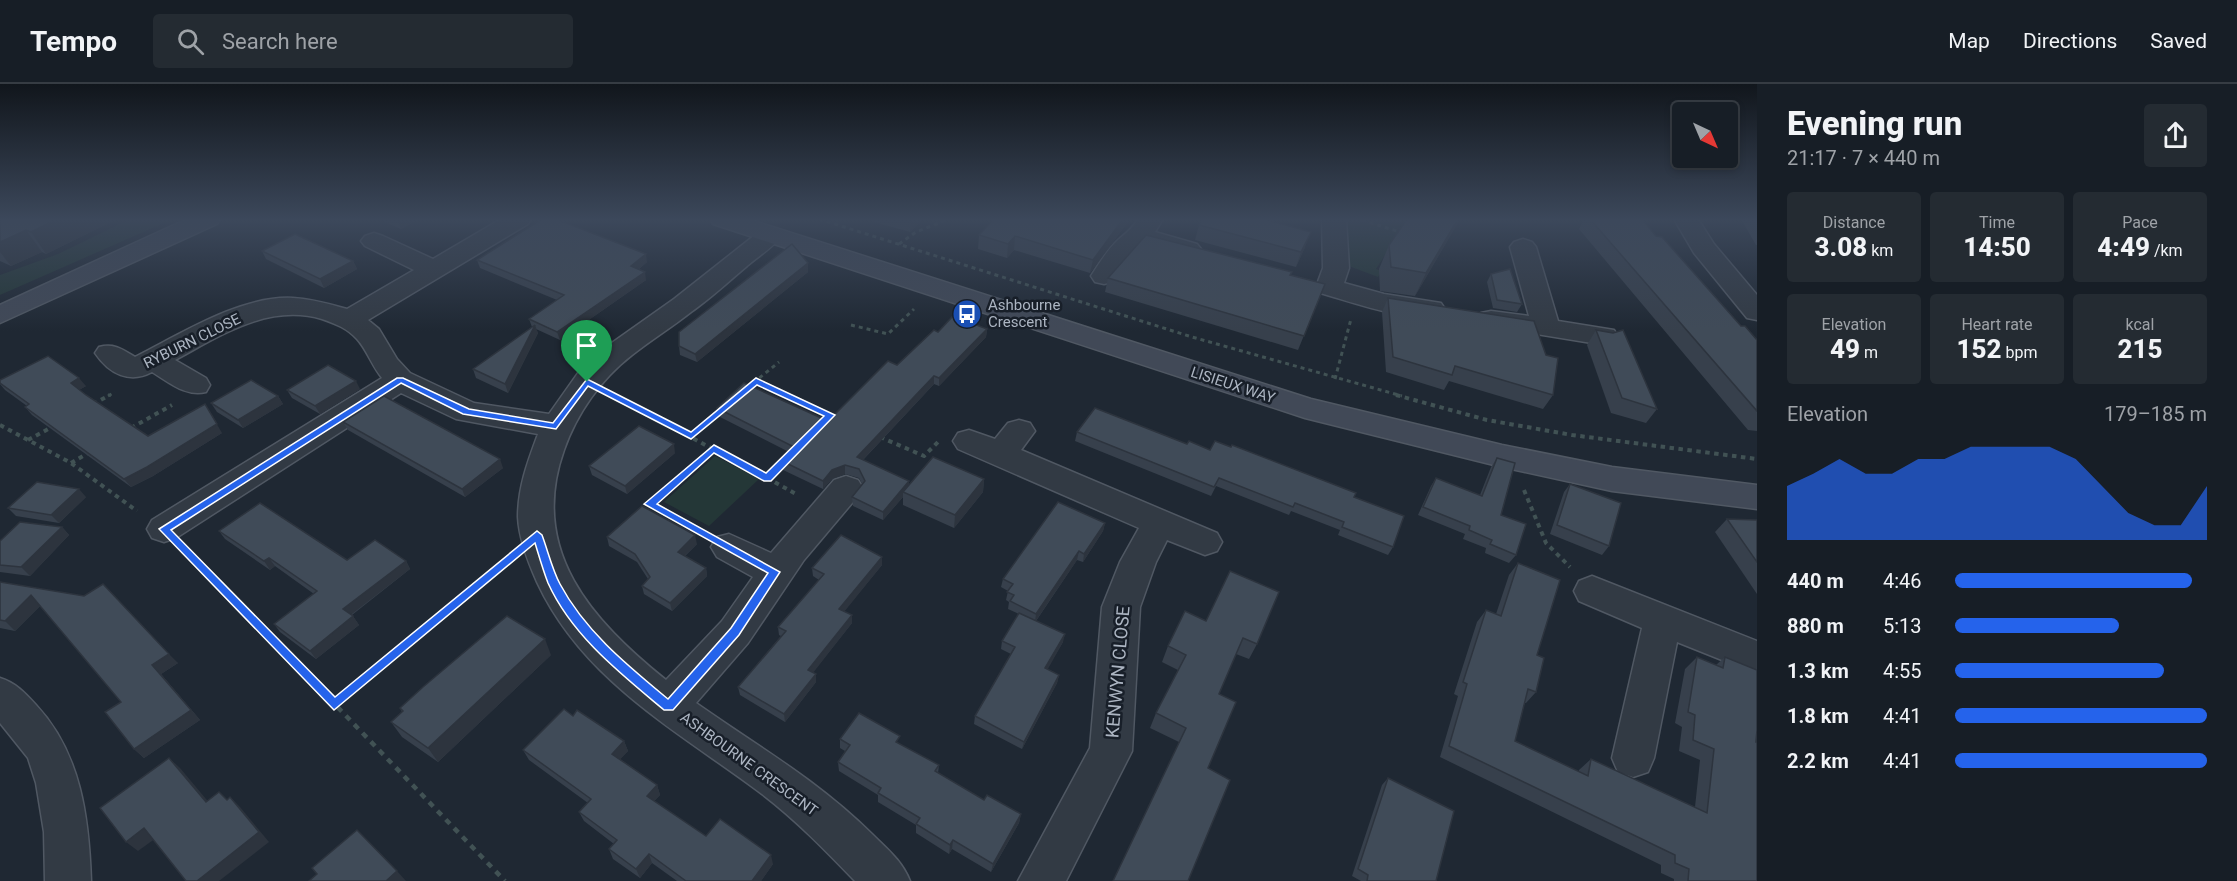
<!DOCTYPE html>
<html lang="en">
<head>
<meta charset="utf-8">
<style>
	body { margin:0; font-family:Roboto,sans-serif; background:#242b32; color:#f1f3f6; height:100vh; display:flex; flex-direction:column; font-size:22px; white-space:nowrap }
	* { box-sizing:border-box; margin:0 }
	p { font-size:20px; color:#9ea2a7 }
	.icon { flex:none; width:33px; height:33px; fill:none; stroke:currentColor; stroke-width:2; stroke-linecap:round; stroke-linejoin:round }
	.map { position:relative; flex:1; overflow:hidden }
	.side { display:flex; flex-direction:column; background:#171e26; width:480px }
	.side>* { flex:none }
	.needle { width:39px; rotate:136deg }
	.controls { position:absolute; left:1672px; top:18px; display:grid; gap:12px }
	.controls a { display:grid; place-items:center; width:66px; height:66px; border-radius:6px; background:#171e26; box-shadow:0 3px 9px #0003,0 0 0 2px #363c43; font-size:30px }
	.pin { position:absolute; display:grid; place-items:center; width:51px; height:51px; color:#fff; margin:-62px -26px; border-radius:50% 50% 50% 0; rotate:-45deg; box-shadow:0 0 6px #0007 }
	.pin .icon { rotate:45deg }
	.round { display:grid; place-items:center; flex:none; width:63px; height:63px; border-radius:6px; background:#242b32 }
	.overview { display:flex; align-items:center; justify-content:space-between; height:102px; padding:0 30px }
	h1 { font-size:33px; font-weight:800; line-height:45px }
	.stats { display:grid; grid-template-columns:repeat(3,1fr); gap:9px; height:102px; padding:6px 30px }
	.stats div { display:grid; align-content:center; border-radius:6px; background:#242b32; text-align:center }
	.stats b { font-size:26px; font-weight:800 }
	.stats small { font-size:16px; font-weight:400 }
	.stats p { font-size:16px }
	.chart { height:168px; padding:12px 30px }
	.chart p { display:flex; justify-content:space-between }
	.chart svg { width:100%; height:108px; margin-top:6px; fill:#2563eb; opacity:.7 }
	ul { padding:0 30px; list-style:none; font-size:20px }
	li { display:grid; grid-template-columns:96px 72px 1fr; align-items:center; height:45px }
	li i { height:15px; border-radius:8px; background:#2563eb }
	header { display:flex; align-items:center; gap:36px; box-sizing:border-box; height:84px; padding:0 30px; background:#171e26; border-bottom:2px solid #363c43 }
	header strong { font-size:28px }
	nav { display:flex; gap:33px; margin-inline-start:auto; font-size:21px }
	.search { width:420px; height:54px; background:#242b32; display:flex; align-items:center; gap:15px; box-sizing:border-box; padding:0 21px; border-radius:6px; color:#9ea2a7; font-size:22px }
	main { display:flex; flex:1; min-height:0 }
	.map>svg:first-child { display:block }
</style>
</head>
<body>
<header>
<strong>Tempo</strong>
<div class="search"><svg class="icon" aria-label="search" viewBox="0 0 24 24"><circle cx="10" cy="10" r="6"/><path d="M15 15l6 6"/></svg>Search here</div>
<nav><a>Map</a><a>Directions</a><a>Saved</a></nav>
</header>
<main>
<div class="map">
<svg width="1757" height="797" viewBox="0 0 1757 797">
	<rect width="100%" height="100%" fill="#1f2833"/>
	<g fill="#243737">
		<path d="M130,135H173L0,211V191L58,170Z"/>
		<path d="M1396,135L1407,137L1376,185L1382,187L1378,193L1346,181V136Z"/>
		<path d="M715,372L759,395L709,442L664,418Z"/>
	</g>
	<g fill="none" stroke-linecap="round" stroke-linejoin="round">
		<g stroke="#505863" stroke-width="3">
			<g id="street">
				<path d="M501,135H531L528,140L368,236L379,245L397,275L410,289L474,319L549,330L578,289L599,268L674,215L760,147L769,145L778,147L781,152C773,164 758,172 747,182C729,197 711,214 691,228C672,243 651,256 632,271C601,295 577,329 564,366C528,467 592,536 666,596L722,537L753,493L717,473L711,463L717,453L729,450L771,469L834,396L846,392L858,396L863,404L858,412L804,476L748,559L696,619C760,664 816,695 873,751C888,766 902,777 910,797H855C825,766 796,736 762,710C678,647 583,597 537,498C528,478 519,455 518,433C518,403 528,377 538,350L456,335L401,309L176,454L164,458L152,454L147,445L152,436L382,294C372,282 367,266 357,255C347,244 336,240 322,235C268,219 220,252 175,276L206,294L210,301L206,308C185,313 169,298 152,288C130,300 109,290 95,269L99,263C114,259 122,265 135,273C179,251 241,211 293,214C311,215 329,220 347,225L414,186L365,162L361,157L365,152L374,149L383,152L433,175Z"/>
				<path d="M1138,135H1163L1155,148L1197,160L1201,165L1197,170L1188,173L1144,161L1135,167L1113,198L1104,200L1095,198L1091,192C1099,180 1107,166 1118,156C1126,149 1132,145 1138,135Z"/>
				<path d="M1322,135H1346L1349,184L1344,199L1384,210L1441,219L1445,225L1441,231C1407,239 1353,218 1320,209L1316,203L1323,184Z"/>
				<path d="M1674,135H1698L1714,160L1757,211V236L1747,234L1694,169Z"/>
				<path d="M1523,155L1532,158L1536,163L1558,237L1614,246L1618,252L1614,258L1604,261L1481,241L1477,235L1481,229L1491,227L1529,232L1510,163L1514,158Z"/>
				<path d="M1019,336L1030,339L1035,347L1021,366L1217,449L1222,458L1217,467L1205,471L1167,456L1156,478L1140,523L1132,667L1066,797H1018L1090,664L1102,523L1120,478L1139,444L958,365L953,357L958,349L969,346L995,355L1008,339Z"/>
				<path d="M1592,492L1757,557V590L1677,558L1654,674L1648,688L1633,693L1618,688L1612,674L1642,544L1579,517L1574,507L1579,497Z"/>
				<path d="M0,594C16,599 25,609 36,621C81,669 89,734 91,797H45L44,748L36,699L28,674L0,639Z"/>
			</g>
		</g>
		<g stroke="#505863" stroke-width="3">
			<g id="secondary">
				<path d="M187,135H220L217,140L0,239V221Z"/>
				<path d="M710,135H748L1311,315L1502,361L1612,383L1757,401V425L1612,407L1502,383L1305,334L713,140Z"/>
			</g>
		</g>
		<g stroke="#415254" stroke-width="3" stroke-dasharray="4 4" stroke-linecap="butt">
			<path d="M819,135L1192,253L1402,312"/>
			<path d="M1362,136L1403,149"/>
			<path d="M899,160L916,148L949,135"/>
			<path d="M851,241L888,250L914,225"/>
			<path d="M1335,295L1351,235"/>
			<path d="M756,297L789,312"/>
			<path d="M747,304L779,278"/>
			<path d="M108,312L115,308"/>
		</g>
		<g stroke="#415254" stroke-width="4" stroke-dasharray="4.5 4.5" stroke-linecap="butt">
			<path d="M785,311L830,331L822,339"/>
			<path d="M1396,311L1487,336L1572,351L1757,375"/>
			<path d="M614,312L767,394L783,378"/>
			<path d="M93,320L110,311"/>
			<path d="M0,341L71,379L137,427"/>
			<path d="M131,344L172,321"/>
			<path d="M691,352L721,327"/>
			<path d="M880,353L924,372L938,358"/>
			<path d="M28,356L52,343"/>
			<path d="M71,379L88,369"/>
			<path d="M767,394L798,411"/>
			<path d="M1524,406L1546,459L1570,483"/>
			<path d="M701,448L649,420L714,364"/>
			<path d="M187,467L247,529"/>
			<path d="M444,529L509,475"/>
		</g>
		<g stroke="#415254" stroke-width="4.5" stroke-dasharray="6 6" stroke-linecap="butt">
			<path d="M246,528L505,797"/>
			<path d="M334,621L446,528"/>
		</g>
		<use href="#street" fill="#323a44" fill-rule="evenodd"/>
		<use href="#secondary" fill="#414957" fill-rule="evenodd"/>
	</g>
	<g fill="#37404c">
		<path d="M0,135H117L46,170L42,168L11,182L0,177Z"/>
		<path d="M378,135H419L401,145Z"/>
		<path d="M874,135H923L910,148L874,138Z"/>
		<path d="M994,135H1130L1090,189L1014,166L1007,174L978,165L979,151Z"/>
		<path d="M1460,135L1415,212L1380,207L1379,185L1389,161Z"/>
		<path d="M1584,135H1642L1656,152L1741,242L1757,256V347L1748,346L1579,145Z"/>
		<path d="M1741,135H1757V161H1756Z"/>
		<path d="M1199,141L1305,163L1296,183L1195,156Z"/>
		<path d="M262,167L353,177L357,185L324,204L266,175Z"/>
		<path d="M477,176L647,178L639,185L646,196L560,256L536,245L538,249L508,309L476,294L473,285L532,243L529,235L557,216L480,184Z"/>
		<path d="M808,179V188L697,278L680,271L679,262Z"/>
		<path d="M1491,190L1522,220L1517,228L1493,224L1487,198Z"/>
		<path d="M1291,191L1325,200L1298,266L1105,208L1108,194Z"/>
		<path d="M1388,214L1553,311L1543,325L1449,297L1444,306L1386,288L1382,228Z"/>
		<path d="M987,245L986,253L939,302L934,300L863,376L909,401L984,395L983,408L954,444L903,421V413L883,436L853,422L852,413L862,400L859,394L845,390L832,395L823,405L781,385L780,376L789,368L718,332L717,324L828,337L897,281Z"/>
		<path d="M1596,246L1613,249L1657,325L1646,339L1611,329L1587,261Z"/>
		<path d="M0,296L86,302L79,306L148,352L222,349L153,392L131,403L32,331L25,323L27,322L5,306L0,300Z"/>
		<path d="M360,305L320,330L292,314L287,306Z"/>
		<path d="M278,312L283,320L243,344L217,328L211,319Z"/>
		<path d="M343,338L503,384L465,413L348,346Z"/>
		<path d="M1077,348L1187,360L1210,366L1354,413L1393,463L1388,471L1338,451L1340,446L1291,427L1289,431L1216,402L1211,412L1075,357Z"/>
		<path d="M675,369L627,410L592,391L589,382Z"/>
		<path d="M1497,374L1501,431L1516,471L1509,479L1485,469L1486,464L1463,455L1465,450L1418,431L1431,402L1436,394L1480,411L1491,383Z"/>
		<path d="M1570,400L1609,462L1602,471L1550,450L1564,408Z"/>
		<path d="M86,413L59,439L16,432L8,424Z"/>
		<path d="M1727,435L1757,436V510L1715,448Z"/>
		<path d="M1105,439L1103,447L1083,478L1077,476L1036,537L1063,558L1047,585L1059,591L1057,599L1022,665L974,640L975,632L1011,570L1001,565L1002,557L1019,530L1008,525L1009,518L1006,516L1008,507L1001,503L1003,495Z"/>
		<path d="M62,443L69,451L30,492L0,488V457Z"/>
		<path d="M219,447L347,476L406,477L410,485L352,531L359,541L316,575L280,548L274,540L314,510L275,482L270,486L225,455Z"/>
		<path d="M607,453L697,460L685,472L706,484L707,492L672,527L644,510L642,502L648,495L637,478L609,462Z"/>
		<path d="M1518,479L1537,571L1536,608L1526,619H1524L1515,657L1579,688V686L1591,675L1695,723L1700,676L1679,667L1682,643L1675,639L1685,585L1697,573L1716,581L1725,573L1756,658L1757,797H1674V795L1661,789V781L1440,673L1458,612L1454,610L1477,538L1486,526L1496,530L1509,491Z"/>
		<path d="M882,481L844,527L852,539L813,588L816,590V598L785,638L740,611L738,603L781,552L779,551L778,543L819,496L813,492L812,484Z"/>
		<path d="M0,498L178,579L161,590L200,636L144,674L134,665L121,618L40,522L15,547L0,544Z"/>
		<path d="M1185,527L1257,560L1249,575L1236,570L1219,610L1208,684L1188,797L1179,658L1150,644L1156,629L1178,586L1162,578L1168,562Z"/>
		<path d="M551,571L438,678L402,653L391,638L402,628L400,624Z"/>
		<path d="M573,632L624,657L628,667L620,675L657,701L660,711L654,717L706,752L773,780L761,797H677L652,779L640,794L613,775L609,765L614,760L584,737L579,728L588,719L529,676L523,666Z"/>
		<path d="M840,655L899,660L939,681L938,689L984,716L1021,730L1019,739L991,788L952,765L949,770L916,749V741L878,718V711L839,687L838,678L845,667L840,664Z"/>
		<path d="M1388,694L1436,797H1361L1352,792L1382,701Z"/>
	</g>
	<g fill="#2d343e">
		<path d="M57,135H117L46,170L31,148Z"/>
		<path d="M401,135H419L401,145L398,137Z"/>
		<path d="M911,135H923L910,148Z"/>
		<path d="M1123,135H1130L1090,189L1093,176Z"/>
		<path d="M1458,135H1460L1415,212L1426,189Z"/>
		<path d="M26,146L42,168L11,182L0,168V158Z"/>
		<path d="M1311,148L1305,163L1296,183L1301,168Z"/>
		<path d="M1015,152L1014,166L1007,174L1008,160Z"/>
		<path d="M646,170L647,178L633,190L631,182Z"/>
		<path d="M353,177L357,185L324,204L320,195Z"/>
		<path d="M808,179V188L697,278L695,270Z"/>
		<path d="M645,188L646,196L560,256L557,248Z"/>
		<path d="M535,241L538,249L508,309L505,300Z"/>
		<path d="M987,245L986,253L939,302V294Z"/>
		<path d="M934,292V300L857,382V373Z"/>
		<path d="M79,294L86,302L77,307L71,299Z"/>
		<path d="M356,297L360,305L320,330L315,322Z"/>
		<path d="M278,312L283,320L243,344L238,336Z"/>
		<path d="M205,320L222,349L153,392L131,403L124,395Z"/>
		<path d="M674,360L675,369L627,410L625,402Z"/>
		<path d="M500,375L503,384L465,413L462,405Z"/>
		<path d="M845,381V390L832,395L823,405V397L832,386Z"/>
		<path d="M984,395L983,408L954,444L955,431Z"/>
		<path d="M909,397V405L903,408V413L883,436V428Z"/>
		<path d="M79,405L86,413L59,439L51,431Z"/>
		<path d="M1105,439L1103,447L1083,478L1084,470Z"/>
		<path d="M62,443L69,451L30,492L21,483Z"/>
		<path d="M695,451L697,460L680,476L678,468Z"/>
		<path d="M1079,467L1077,476L1035,538L1036,530Z"/>
		<path d="M882,473V481L840,533L839,525Z"/>
		<path d="M269,474L275,482L270,486L264,477Z"/>
		<path d="M406,477L410,485L348,533L343,525Z"/>
		<path d="M706,484L707,492L672,527L670,519Z"/>
		<path d="M31,511L41,521L15,547L5,537Z"/>
		<path d="M852,531V539L809,594L808,586Z"/>
		<path d="M353,532L359,541L316,575L310,567Z"/>
		<path d="M1065,550L1063,558L1044,592L1045,584Z"/>
		<path d="M545,555L551,571L438,678L428,664Z"/>
		<path d="M169,570L178,579L161,590L200,636L144,674L134,665L152,581Z"/>
		<path d="M816,590V598L785,638L784,630Z"/>
		<path d="M1059,591L1057,599L1022,665L1024,658Z"/>
		<path d="M624,657L628,667L616,680L612,670Z"/>
		<path d="M169,674L180,684L216,727L206,718Z"/>
		<path d="M657,701L660,711L650,722L647,712Z"/>
		<path d="M230,713L240,723L269,758L219,797H197Z"/>
		<path d="M1021,730L1019,739L991,788L993,780Z"/>
		<path d="M144,744L156,754L138,767L126,758Z"/>
		<path d="M953,756L952,765L949,770L950,761Z"/>
		<path d="M649,770L652,779L640,794L636,785Z"/>
		<path d="M771,771L773,780L761,797H752Z"/>
		<path d="M397,787L406,797H386Z"/>
	</g>
	<g fill="#404b58" stroke="#2d343e" stroke-width="1.5">
		<path d="M0,135H57L31,148L26,146L0,158Z"/>
		<path d="M542,135H556L646,170L631,182L645,188L557,248L529,235L564,211L477,176Z"/>
		<path d="M994,135H1123L1093,176L1015,152L1008,160L979,151Z"/>
		<path d="M1202,135H1264L1311,148L1301,168L1199,141Z"/>
		<path d="M1407,135H1458L1426,189L1391,183L1389,161Z"/>
		<path d="M1590,135H1642L1656,152L1662,153L1741,242H1745L1757,256V327Z"/>
		<path d="M295,150L353,177L320,195L262,167Z"/>
		<path d="M1146,151L1292,188L1290,191L1325,200L1304,252L1108,194Z"/>
		<path d="M792,160L808,179L695,270L679,262V248Z"/>
		<path d="M1510,185L1522,220L1497,216L1491,190Z"/>
		<path d="M1388,214L1534,237L1546,271L1558,274L1553,311L1455,282L1452,291L1393,273Z"/>
		<path d="M953,232L987,245L939,294L934,292L857,373L909,397L883,428L852,413L865,397L859,385L845,381L832,386L823,397L780,376L794,363L717,324L744,299L828,337L888,277L897,281L934,246L938,248Z"/>
		<path d="M535,241L505,300L473,285Z"/>
		<path d="M1596,246L1613,249L1623,246L1657,325L1622,314Z"/>
		<path d="M48,272L79,294L71,299L86,311L148,352L205,320L217,340L147,383L124,395L25,323L29,320L0,299V296Z"/>
		<path d="M328,281L356,297L315,322L287,306Z"/>
		<path d="M251,296L278,312L238,336L211,319Z"/>
		<path d="M384,312L500,375L462,405L343,338Z"/>
		<path d="M1095,324L1187,360L1189,357L1210,366L1215,357L1231,363L1232,361L1356,409L1354,413L1404,432L1393,463L1342,443L1344,438L1295,419L1293,423L1219,394L1214,403L1077,348Z"/>
		<path d="M639,342L674,360L625,402L589,382Z"/>
		<path d="M933,373L984,395L955,431L903,408Z"/>
		<path d="M1497,374L1515,379L1501,431L1526,440L1516,471L1490,460L1492,456L1469,446L1470,442L1423,423L1436,394L1482,412Z"/>
		<path d="M37,398L79,405L51,431L8,424Z"/>
		<path d="M1570,400L1621,419L1609,462L1557,441Z"/>
		<path d="M1058,418L1105,439L1084,470L1079,467L1036,530L1010,517L1014,511L1007,508L1013,500L1003,495Z"/>
		<path d="M260,419L347,476L375,456L406,477L343,525L353,532L310,567L274,540L317,507L269,474L264,477L219,447Z"/>
		<path d="M642,422L695,451L678,468L706,484L670,519L642,502L650,493L635,470L607,453Z"/>
		<path d="M1727,435L1757,436V478Z"/>
		<path d="M20,438L62,443L21,483L0,481V457Z"/>
		<path d="M841,451L882,473L839,525L852,531L808,586L816,590L784,630L738,603L786,547L778,543L824,490L812,484Z"/>
		<path d="M1518,479L1560,496L1537,571L1544,574L1536,608L1528,605L1515,657L1588,692L1591,675L1707,729L1714,665L1693,656L1695,631L1688,628L1697,573L1723,584L1725,573L1757,586V646L1756,658H1757V797H1688L1689,785L1675,779V771L1449,662L1467,600L1463,598L1486,526L1501,532Z"/>
		<path d="M1230,487L1279,508L1257,560L1243,554L1219,610L1236,618L1208,684L1230,696L1188,797H1113L1186,644L1156,629L1186,571L1168,562L1185,527L1206,537Z"/>
		<path d="M0,498L84,512L103,500L169,570L152,581L191,626L134,665L105,628L121,618L31,511L5,537L0,536Z"/>
		<path d="M1019,529L1065,550L1045,584L1059,591L1024,658L975,632L1015,563L1002,557Z"/>
		<path d="M507,532L545,555L428,664L391,638L403,627L400,624L423,603Z"/>
		<path d="M564,625L573,632L577,626L624,657L612,670L657,701L647,712L706,752L720,735L771,771L752,797H686L649,770L636,785L609,765L617,756L579,728L591,715L523,666Z"/>
		<path d="M859,629L900,652L896,658L939,681L935,687L984,716L987,711L1021,730L993,780L953,756L950,761L916,740L920,734L878,709L881,704L838,678L850,661L840,655Z"/>
		<path d="M169,674L206,718L219,708L227,716L230,713L259,748L197,797H186L144,744L126,758L100,724Z"/>
		<path d="M1388,694L1454,727L1436,797H1367L1368,791L1358,785Z"/>
		<path d="M357,746L397,787L386,797H309L317,790L312,784Z"/>
	</g>
	<linearGradient id="sky" x2="0" y2="1"><stop stop-color="#11161c"/><stop offset="0.55" stop-color="#3c485b"/><stop offset="1" stop-color="#3c485b" stop-opacity="0"/></linearGradient>
	<rect width="1757" height="247" fill="url(#sky)"/>
	<path fill="#2563eb" stroke="#fff" stroke-width="1.5" fill-rule="evenodd" d="M397,294H403L469,325L553,339L587,295L691,348L756,294L835,331L771,397H764L714,369L657,420L780,488L739,551L673,626H664C621,590 572,552 548,499C543,486 539,472 535,459L334,626L159,445ZM401,299L463,330L556,345L588,302L691,355L757,301L824,332L766,389L714,361L644,420L768,489L731,544L668,615C627,581 585,547 560,500C552,485 548,467 542,451L537,447L335,613L171,446Z"/>
	<defs>
		<g id="bus-disc" transform="scale(1.5)"><circle r="9.5" fill="#1a4fb4" stroke="#181f29"/><path d="M-5-6H5V4H4V6H2V4H-2V6H-4V4H-5ZM-3.5-4V0h7V-4ZM-3.5 1.2v1.5H-2V1.2ZM2 1.2v1.5H3.5V1.2Z" fill="#fff"/></g>
	</defs>
	<g fill-rule="evenodd">
		<use href="#bus-disc" x="967" y="230"/>
	</g>
	<g text-anchor="middle" stroke-width="5" stroke-linejoin="round" paint-order="stroke">
		<g font-size="15" fill="#acb5c2" stroke="#181f29" text-anchor="start">
			<text x="988" y="226">Ashbourne<tspan x="988" dy="17">Crescent</tspan></text>
		</g>
		<g font-size="15" fill="#acb5c2" stroke="#181f29">
			<text transform="translate(192 257) rotate(-26)" y="5">RYBURN CLOSE</text>
			<text transform="translate(1233 301) rotate(18)" y="5">LISIEUX WAY</text>
			<text transform="translate(749 680) rotate(36)" y="5">ASHBOURNE CRESCENT</text>
		</g>
		<g font-size="18" fill="#acb5c2" stroke="#181f29">
			<text transform="translate(1118 588) rotate(-85)" y="6">KENWYN CLOSE</text>
		</g>
	</g>
</svg>
<div class="controls">
<a><svg class="needle" viewBox="-14 -14 28 28"><path d="M0-13l5 13h-10z" fill="#e53935"/><path d="M0 13l5-13h-10z" fill="#9ea2a7"/></svg></a>
</div>
<div class="pin" style="left:587px;top:298px;background:#1e9e55"><svg class="icon" aria-label="arrive" viewBox="0 0 24 24"><path d="M6 21V4h12l-3 4 3 4H6"/></svg></div>
</div>
<section class="side">
<div class="overview"><div><h1>Evening run</h1><p>21:17 · 7 × 440 m</p></div><a class="round"><svg class="icon" aria-label="share" viewBox="0 0 24 24"><path d="M12 15V3M7 8l5-5 5 5M5 13v7h14v-7"/></svg></a></div>
<div class="stats">
<div><p>Distance</p><b>3.08<small> km</small></b></div>
<div><p>Time</p><b>14:50</b></div>
<div><p>Pace</p><b>4:49<small> /km</small></b></div>
</div>
<div class="stats">
<div><p>Elevation</p><b>49<small> m</small></b></div>
<div><p>Heart rate</p><b>152<small> bpm</small></b></div>
<div><p>kcal</p><b>215</b></div>
</div>
<div class="chart"><p><span>Elevation</span>179–185 m</p>
<svg viewBox="0 0 160 44" preserveAspectRatio="none"><path d="M0 44V22L10 17L20 11L30 17L40 17L50 11L60 11L70 6L80 6L90 6L100 6L110 11L120 22L130 33L140 38L150 38L160 22V44z"/></svg>
</div>
<ul>
<li><b>440 m</b>4:46<i style="width:94%"></i></li>
<li><b>880 m</b>5:13<i style="width:65%"></i></li>
<li><b>1.3 km</b>4:55<i style="width:83%"></i></li>
<li><b>1.8 km</b>4:41<i style="width:100%"></i></li>
<li><b>2.2 km</b>4:41<i style="width:100%"></i></li>
</ul>
</section>
</main>
</body>
</html>
